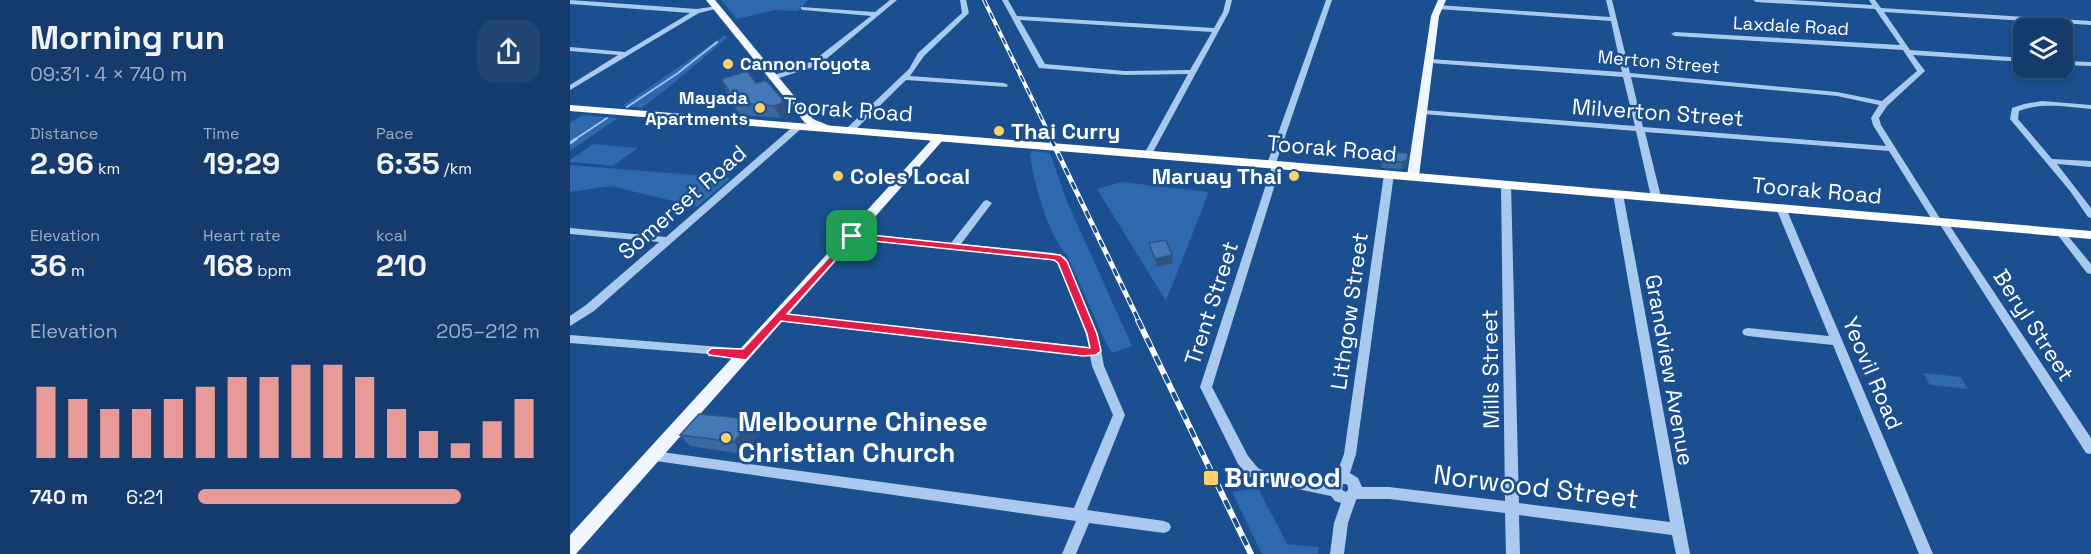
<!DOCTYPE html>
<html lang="en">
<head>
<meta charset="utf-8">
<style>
	body { margin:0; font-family:"Space Grotesk",sans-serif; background:#214673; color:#f1f3f6; height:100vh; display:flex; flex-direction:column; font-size:22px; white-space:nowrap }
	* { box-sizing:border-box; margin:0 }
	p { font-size:20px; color:#9dadc1 }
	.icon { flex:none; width:33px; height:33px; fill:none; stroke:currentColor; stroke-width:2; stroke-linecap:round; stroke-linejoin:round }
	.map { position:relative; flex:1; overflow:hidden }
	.panel { display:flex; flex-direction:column; background:#143b6b; width:570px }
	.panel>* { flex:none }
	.fabs { position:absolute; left:1443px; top:18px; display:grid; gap:12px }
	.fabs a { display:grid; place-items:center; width:60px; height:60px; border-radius:12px; background:#143b6b; box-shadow:0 3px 9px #0003,0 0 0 2px #33557e; font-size:30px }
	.pin { position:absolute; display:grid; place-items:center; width:51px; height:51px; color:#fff; margin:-26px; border-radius:12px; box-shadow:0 3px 9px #0006 }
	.round { display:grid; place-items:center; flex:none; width:63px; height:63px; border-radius:18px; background:#214673 }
	.headline { display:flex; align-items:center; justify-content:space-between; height:102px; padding:0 30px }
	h1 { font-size:33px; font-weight:800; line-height:45px }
	.metrics { display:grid; grid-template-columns:repeat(3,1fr); gap:9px; height:102px; padding:6px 30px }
	.metrics div { display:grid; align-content:center }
	.metrics b { font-size:30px; font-weight:800 }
	.metrics small { font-size:16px; font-weight:400 }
	.metrics p { font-size:16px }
	.chart { height:168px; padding:12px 30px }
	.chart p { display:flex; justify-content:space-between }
	.chart svg { width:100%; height:108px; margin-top:6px; stroke:#e69b98; stroke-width:6 }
	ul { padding:0 30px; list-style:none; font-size:20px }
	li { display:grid; grid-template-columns:96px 72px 1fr; align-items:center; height:45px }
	li i { height:15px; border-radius:8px; background:#e69b98 }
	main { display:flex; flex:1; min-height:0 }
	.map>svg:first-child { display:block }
</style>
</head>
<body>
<main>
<section class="panel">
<div class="headline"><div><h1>Morning run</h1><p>09:31 · 4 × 740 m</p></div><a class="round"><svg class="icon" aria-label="share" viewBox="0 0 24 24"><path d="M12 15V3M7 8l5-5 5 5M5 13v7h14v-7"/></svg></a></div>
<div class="metrics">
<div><p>Distance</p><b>2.96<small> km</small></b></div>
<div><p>Time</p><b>19:29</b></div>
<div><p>Pace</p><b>6:35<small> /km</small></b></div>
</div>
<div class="metrics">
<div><p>Elevation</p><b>36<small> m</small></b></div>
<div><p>Heart rate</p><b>168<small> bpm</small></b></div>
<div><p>kcal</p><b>210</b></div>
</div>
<div class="chart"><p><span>Elevation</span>205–212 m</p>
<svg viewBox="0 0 160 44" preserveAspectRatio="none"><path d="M5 44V15M15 44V20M25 44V24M35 44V24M45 44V20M55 44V15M65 44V11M75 44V11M85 44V6M95 44V6M105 44V11M115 44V24M125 44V33M135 44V38M145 44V29M155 44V20"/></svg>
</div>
<ul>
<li><b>740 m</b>6:21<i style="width:77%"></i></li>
</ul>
</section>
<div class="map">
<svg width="1521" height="554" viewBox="0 0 1521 554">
	<rect width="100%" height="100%" fill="#1b4f8f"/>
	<g fill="#2e69ad">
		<path d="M151,0H238L228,11L205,10L167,19Z"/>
		<path d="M155,35L157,38C129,61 102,86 72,108L52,106Z"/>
		<path d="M12,115L48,118L0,151V123Z"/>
		<path d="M23,144L68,148L43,166L0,162V160Z"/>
		<path d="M462,151L480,153L496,199L562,346L542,353L534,339L497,255C479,238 463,180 460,155Z"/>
		<path d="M0,165L161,178L127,207L41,186L0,192Z"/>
		<path d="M551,182L639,192L596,301L527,189Z"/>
		<path d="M1353,373L1391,377L1398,389L1360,385Z"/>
		<path d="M688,488L717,544L749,547L748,554H692L662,492Z"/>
	</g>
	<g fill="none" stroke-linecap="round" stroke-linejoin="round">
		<g stroke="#9cc4f0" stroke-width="2">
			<path d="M57,107L108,73L147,42"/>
			<path d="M4,140L37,118"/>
		</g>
		<path stroke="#9cc4f0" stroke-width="3" d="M0,143L6,139"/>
		<g fill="#a9c9ee" fill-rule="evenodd">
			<path d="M0,0L127,9L147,6L150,8L129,13L0,90V85L48,55L0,51V47L55,52L120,13L0,4Z"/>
			<path d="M320,0H327L249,65L206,79H200L199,77L243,61L301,16L233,10L231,9V7L305,12Z"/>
			<path d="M390,0H396L399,13L354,56L340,76L434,83L438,85L437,87L336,80L283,132H277V128L339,69L348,53L392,13Z"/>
			<path d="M432,0H438L447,16L644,28L653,12L656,0H662L659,12L582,154L578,157L574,154L618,74L555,75L469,68ZM450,20L642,32L620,70L555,71L475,64Z"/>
			<path d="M756,0H762L706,163L711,165L642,387L678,456L688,468L696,472L759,484L766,475L774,454L814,174L819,171L824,174L786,454L780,473L788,478L792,487H819L935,501L931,184L936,181L941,184L949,503L1100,522L1043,194L1048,191L1053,194L1120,554H1106L1102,535L949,515L950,554H936L935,513L819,499H787L786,500L778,523L774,554H760L764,523L771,503L765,501L761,496L689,481L678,476L668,464L630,387L702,166L697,164ZM773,484H776L778,486V490L776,492L772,490Z"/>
			<path d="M1036,0H1042L1060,73L1267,92L1312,101L1347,71L1333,50L1105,36L1101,34L1105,32L1330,45L1305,9L1186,2L1183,0H1221L1302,5L1299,0H1305L1311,8L1521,21V25L1314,12L1340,50L1454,58V62L1343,55L1355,71L1317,106L1309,118L1311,125L1371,220H1376L1521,438V454L1516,453L1369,223H1364L1319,151L1075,132L1091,197L1086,200L1081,197L1066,131L853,114L849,112L853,110L1065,126L1053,77L860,63L856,61L860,59L1052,72L1041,21L868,9L865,7L868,5L1040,17ZM1061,77L1267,96L1309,105L1301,118L1303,125L1316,146L1073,127Z"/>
			<path d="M1492,61L1521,62V66L1492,65Z"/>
			<path d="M1472,101L1521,105V109C1497,107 1472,102 1449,111L1448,119L1482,159L1521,161V167L1487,164L1521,208V218L1518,217L1500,191L1440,119L1442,108L1454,104Z"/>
			<path d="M229,123L232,124V128L24,311L0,326V316L16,305L89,242L0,234V228L96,237L226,124Z"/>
			<path d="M417,200L422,203L391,244L484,253L495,257L528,334L534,366L555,415L517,510L594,521L599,523L601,527L599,531L594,533L519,523L506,554H492L506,521L79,460L78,456L79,452L84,451L504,508L543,415L522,366L520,356H513L208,321L204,320L202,317L204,314L208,313L519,347L516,334L487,261L482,259L282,239L277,236L282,233L381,243L414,201Z"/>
			<path d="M1211,205L1216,208L1363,554H1349L1263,345L1178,336L1174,335L1172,332L1174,329L1178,328L1259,336L1206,208Z"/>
			<path d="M1490,229L1493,230L1521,264V274L1517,273L1487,234L1485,232Z"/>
			<path d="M0,335L176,349L180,350L182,353L180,356L176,357L0,343Z"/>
		</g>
		<g fill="#f0f6ff" fill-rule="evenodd">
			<path d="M136,0H145L243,119L260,126V130H252L235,123Z"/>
			<path d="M868,0H876L869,16L849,176L843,180L837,176L861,16Z"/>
			<path d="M370,134L375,137L374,139L6,554H0V535L366,135Z"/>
		</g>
		<path fill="#fff" fill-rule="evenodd" d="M0,105L707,161L1521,231V239L707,169L0,111Z"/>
		<path stroke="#fff" stroke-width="1.5" d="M138,0L238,122L252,129L1521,236"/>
		<g stroke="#fff" stroke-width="4">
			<path id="rail-far2" d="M414,0L482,140"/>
		</g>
		<g stroke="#fff" stroke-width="5">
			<path id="rail-far1" d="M481,139L569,321"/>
		</g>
		<g stroke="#fff" stroke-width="6">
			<path id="rail" d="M568,320L681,554"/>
		</g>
		<use href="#rail-far2" stroke="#1b4f8f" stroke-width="2" stroke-dasharray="7" stroke-linecap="butt"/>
		<use href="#rail-far1" stroke="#1b4f8f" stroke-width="3" stroke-dasharray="8" stroke-linecap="butt"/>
		<use href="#rail" stroke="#1b4f8f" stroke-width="4" stroke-dasharray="10" stroke-linecap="butt"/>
	</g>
	<g fill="#3a679d">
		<path d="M151,79L186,83L218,112L219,116L211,118L171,115L163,105Z"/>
		<path d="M838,153L836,167L832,169L811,168L812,160Z"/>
		<path d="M579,243L602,255L603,263L587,267L581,251Z"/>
		<path d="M183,419L192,431L173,454L120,446L110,435Z"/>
	</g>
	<g fill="#305480">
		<path d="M212,99L218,112L219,116L211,118L204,106Z"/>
		<path d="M838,153L836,167L832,169V162Z"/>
		<path d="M602,255L603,263L587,267L585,259Z"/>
		<path d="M183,419L192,431L173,454L164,442Z"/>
	</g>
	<g fill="#4478b7" stroke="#305480" stroke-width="1.5">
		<path d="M177,71L186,83L196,80L212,99V103L204,106L164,102L156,92L159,91L151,79Z"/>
		<path d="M813,152L838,153L837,160L832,162L812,160Z"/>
		<path d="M596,240L602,255L585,259L579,243Z"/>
		<path d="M129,414L183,419L164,442L110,435Z"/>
	</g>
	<path fill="#e11d48" stroke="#fff" stroke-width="1.5" fill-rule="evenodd" d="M282,233L490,255L497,261L527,334L531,351L526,355L513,356L211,321L176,360L139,355L137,352L142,348L173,349ZM284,239L484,260L488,263L517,334L520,348L217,314Z"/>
	<g fill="#ffd166" stroke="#1b4f8f" stroke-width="2">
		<circle cx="158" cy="64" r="6"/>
		<circle cx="190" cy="108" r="6"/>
		<circle cx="429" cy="131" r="6"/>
		<circle cx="268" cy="176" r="6"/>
		<circle cx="724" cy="176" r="6"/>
		<circle cx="156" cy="438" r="6"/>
		<rect x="633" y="470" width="16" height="16" rx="3"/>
	</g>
	<g text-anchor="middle" stroke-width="5" stroke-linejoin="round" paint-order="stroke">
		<g font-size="18" fill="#fff" stroke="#1b4f8f">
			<text transform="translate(1221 26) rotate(3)" y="6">Laxdale Road</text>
			<text transform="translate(1089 62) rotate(5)" y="6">Merton Street</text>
		</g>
		<g font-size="18" font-weight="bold" fill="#fff" stroke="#1b4f8f" text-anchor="start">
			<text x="170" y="70">Cannon Toyota</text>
			<text x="178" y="104" text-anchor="end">Mayada<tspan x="178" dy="21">Apartments</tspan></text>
		</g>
		<g font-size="22" fill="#fff" stroke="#1b4f8f">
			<text transform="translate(278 109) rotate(4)" y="8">Toorak Road</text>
			<text transform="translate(1088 112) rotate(4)" y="8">Milverton Street</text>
			<text transform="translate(762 148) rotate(5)" y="8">Toorak Road</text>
			<text transform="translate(1247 190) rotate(5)" y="8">Toorak Road</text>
			<text transform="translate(112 202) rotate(-41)" y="8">Somerset Road</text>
			<text transform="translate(641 303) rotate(-72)" y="8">Trent Street</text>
			<text transform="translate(779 311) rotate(-82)" y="8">Lithgow Street</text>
			<text transform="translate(1464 325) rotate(57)" y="8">Beryl Street</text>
			<text transform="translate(920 369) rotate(-91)" y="8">Mills Street</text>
			<text transform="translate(1100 370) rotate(80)" y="8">Grandview Avenue</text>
			<text transform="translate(1303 373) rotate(67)" y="8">Yeovil Road</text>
		</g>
		<g font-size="22" font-weight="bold" fill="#fff" stroke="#1b4f8f" text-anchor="start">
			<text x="441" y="139">Thai Curry</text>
			<text x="280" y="184">Coles Local</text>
			<text x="712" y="184" text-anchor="end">Maruay Thai</text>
		</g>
		<g font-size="27" font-weight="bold" fill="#fff" stroke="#1b4f8f" text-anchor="start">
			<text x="168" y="431">Melbourne Chinese<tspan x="168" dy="31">Christian Church</tspan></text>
			<text x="654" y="487">Burwood</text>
		</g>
		<g font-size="27" fill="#fff" stroke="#1b4f8f">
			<text transform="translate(966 487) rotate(7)" y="9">Norwood Street</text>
		</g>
	</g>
</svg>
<div class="fabs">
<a><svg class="icon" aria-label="layers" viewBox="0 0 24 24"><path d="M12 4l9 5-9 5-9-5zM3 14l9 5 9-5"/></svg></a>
</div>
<div class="pin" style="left:282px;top:236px;background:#1e9e55"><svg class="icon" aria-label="arrive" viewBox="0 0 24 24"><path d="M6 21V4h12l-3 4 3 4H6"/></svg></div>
</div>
</main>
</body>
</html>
